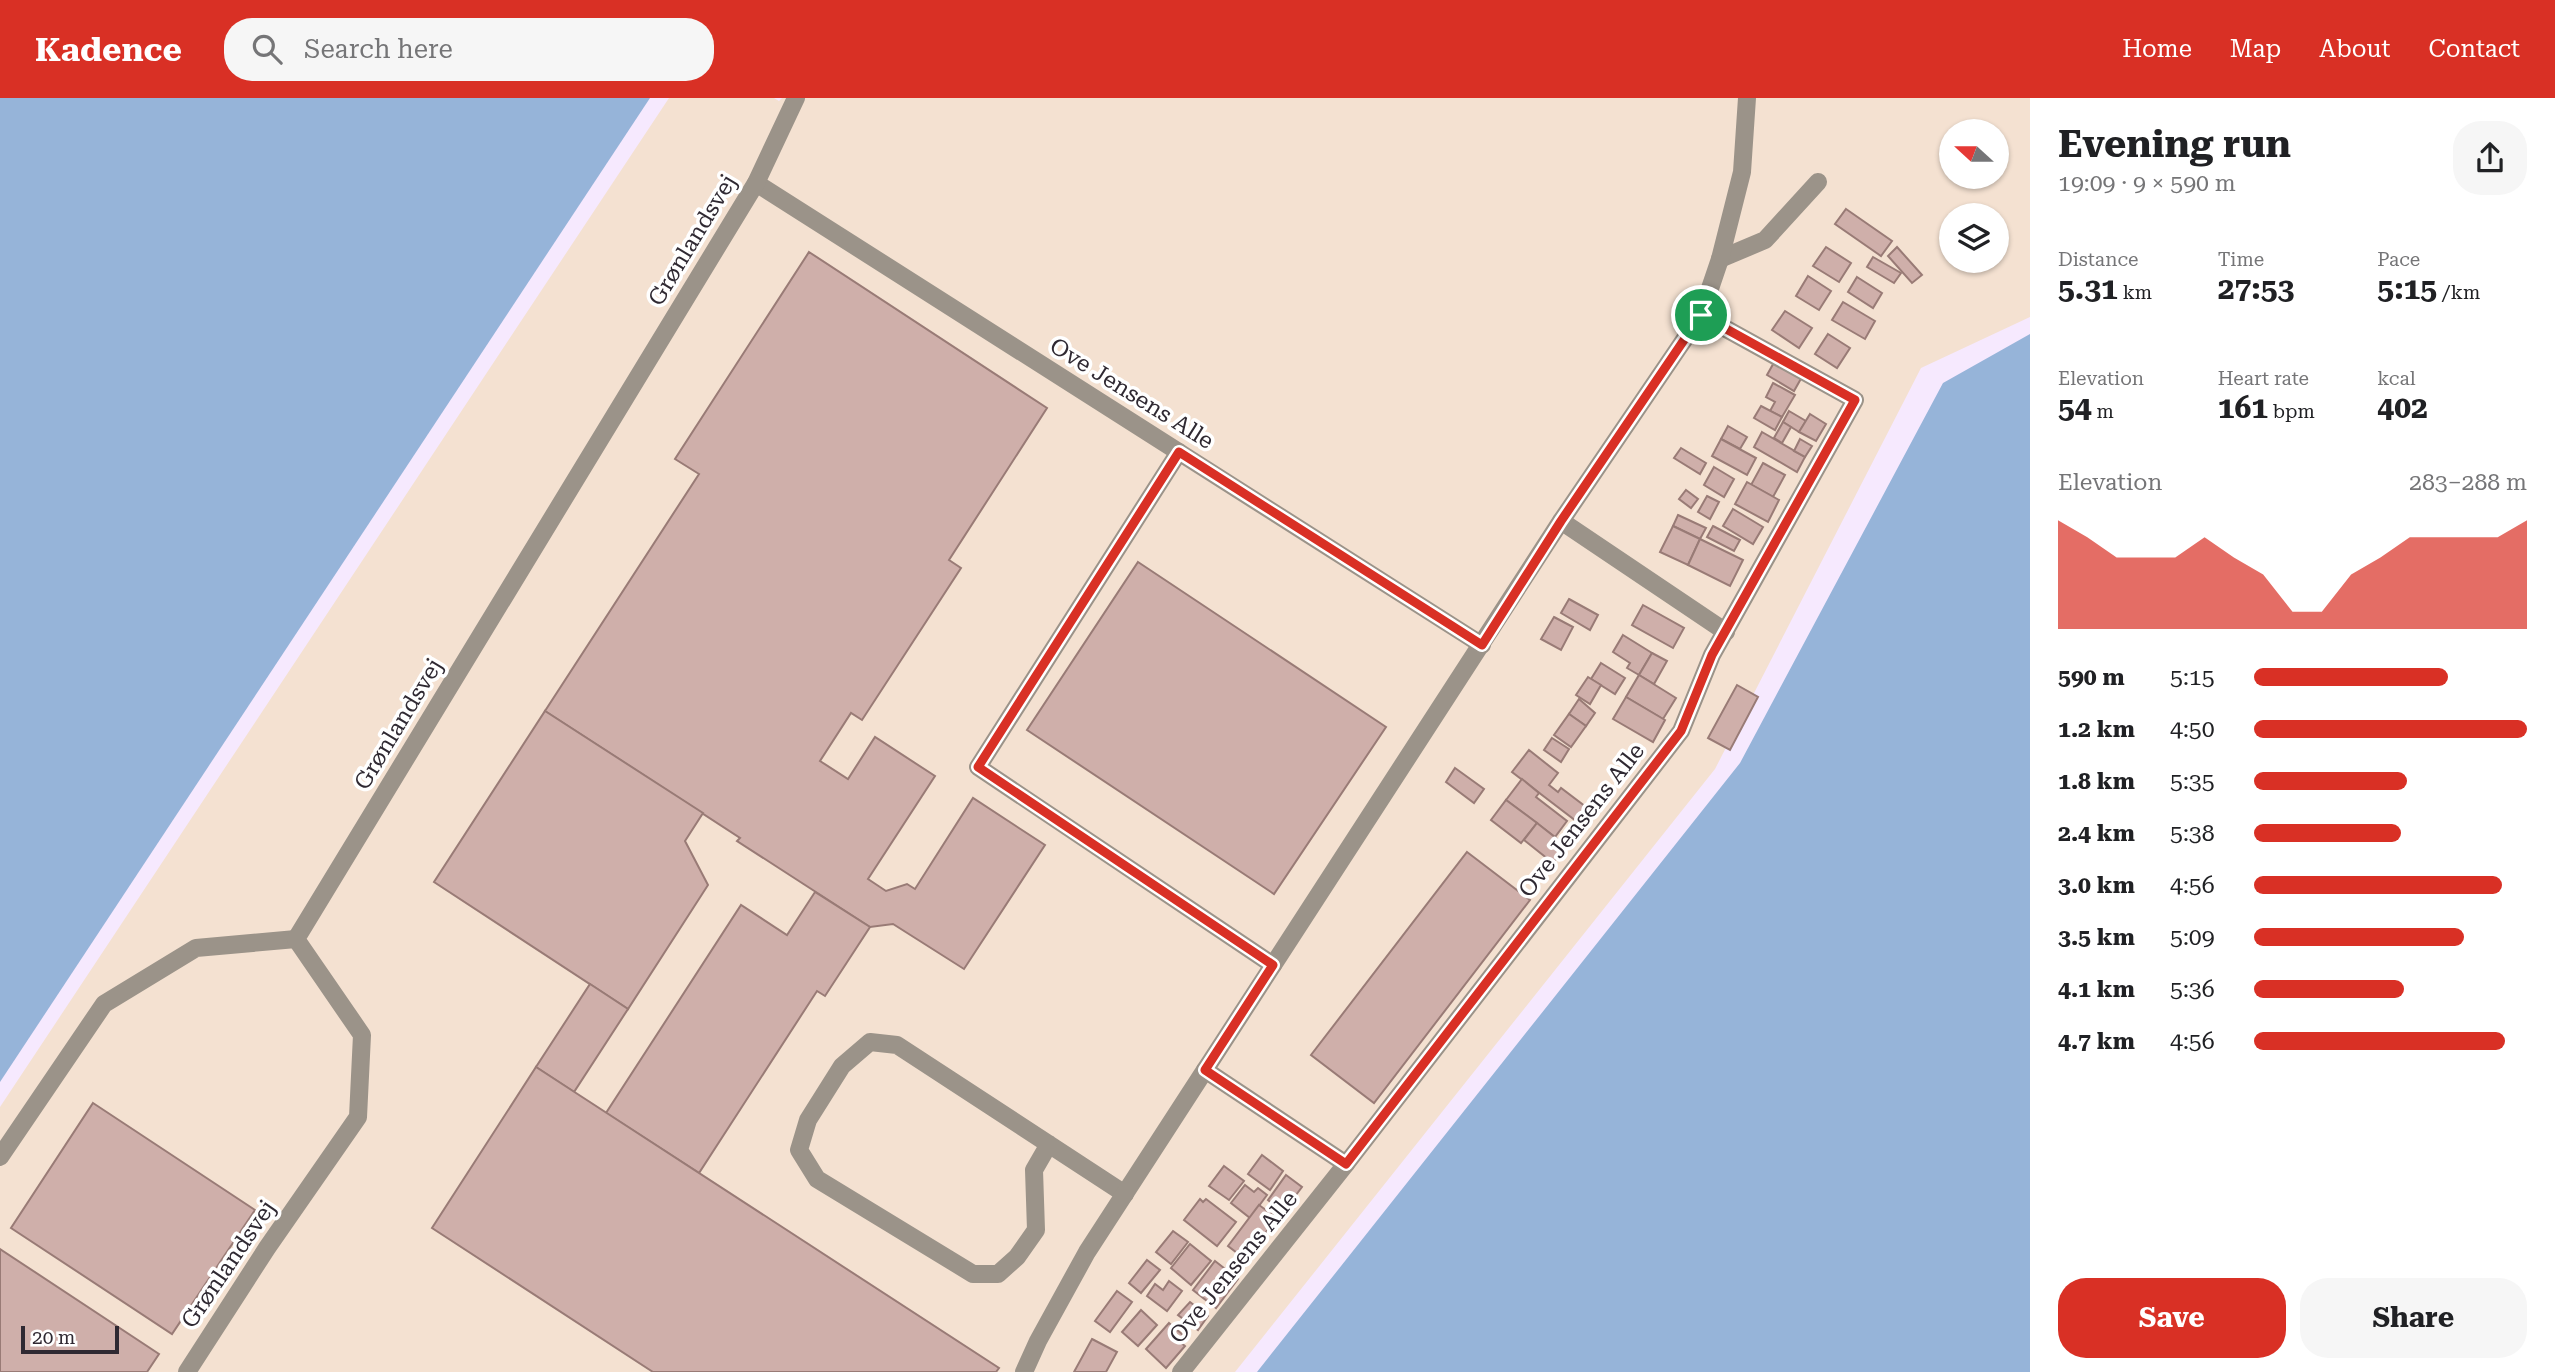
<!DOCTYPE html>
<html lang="en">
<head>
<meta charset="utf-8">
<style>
	body { margin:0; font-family:"Roboto Serif",serif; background:#f6f6f6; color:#202124; height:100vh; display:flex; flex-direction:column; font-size:26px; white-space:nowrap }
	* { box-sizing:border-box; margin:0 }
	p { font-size:23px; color:#757577 }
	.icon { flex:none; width:38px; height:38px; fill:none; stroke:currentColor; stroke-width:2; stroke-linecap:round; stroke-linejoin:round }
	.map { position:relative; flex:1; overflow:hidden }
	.sheet { display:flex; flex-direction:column; background:#fff; width:525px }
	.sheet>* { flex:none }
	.needle { width:46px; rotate:291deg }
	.controls { position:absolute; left:1939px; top:21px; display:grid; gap:14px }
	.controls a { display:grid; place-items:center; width:70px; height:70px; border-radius:50%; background:#fff; box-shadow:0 2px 5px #0004; font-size:35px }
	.scale { position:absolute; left:21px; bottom:18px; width:98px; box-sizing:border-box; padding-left:7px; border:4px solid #2f2932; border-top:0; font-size:19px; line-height:24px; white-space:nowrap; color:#2f2932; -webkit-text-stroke:5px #fff; paint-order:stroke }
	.pin { position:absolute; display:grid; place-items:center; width:60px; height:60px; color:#fff; margin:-30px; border:4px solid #fff; border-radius:50%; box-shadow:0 2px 7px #0007 }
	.round { display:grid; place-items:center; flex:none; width:74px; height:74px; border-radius:28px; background:#f6f6f6 }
	.headline { display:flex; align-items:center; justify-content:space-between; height:119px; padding:0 28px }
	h1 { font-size:38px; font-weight:700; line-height:52px }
	.metrics { display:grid; grid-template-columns:repeat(3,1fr); gap:10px; height:119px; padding:7px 28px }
	.metrics div { display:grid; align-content:center }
	.metrics b { font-size:30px; font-weight:700 }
	.metrics small { font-size:19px; font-weight:400 }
	.metrics p { font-size:19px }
	.chart { height:196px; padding:14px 28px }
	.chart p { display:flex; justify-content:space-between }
	.chart svg { width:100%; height:126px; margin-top:7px; fill:#d93025; opacity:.7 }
	.primary-button { display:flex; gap:14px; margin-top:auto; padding:14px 28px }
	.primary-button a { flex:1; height:80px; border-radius:28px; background:#d93025; color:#fff; font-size:28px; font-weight:700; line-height:80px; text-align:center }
	.primary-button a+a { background:#f6f6f6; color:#202124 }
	ul { padding:0 28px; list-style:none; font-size:23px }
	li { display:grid; grid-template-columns:112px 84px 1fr; align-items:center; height:52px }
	li i { height:18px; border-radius:9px; background:#d93025 }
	header { display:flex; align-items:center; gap:42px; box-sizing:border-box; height:98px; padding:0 35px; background:#d93025; color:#fff }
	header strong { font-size:33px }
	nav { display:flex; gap:38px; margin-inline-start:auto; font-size:24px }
	.search { width:490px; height:63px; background:#f6f6f6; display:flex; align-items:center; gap:18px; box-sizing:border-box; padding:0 24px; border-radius:28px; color:#757577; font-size:26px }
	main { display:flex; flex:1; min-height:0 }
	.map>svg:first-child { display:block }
</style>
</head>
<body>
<header>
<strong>Kadence</strong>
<div class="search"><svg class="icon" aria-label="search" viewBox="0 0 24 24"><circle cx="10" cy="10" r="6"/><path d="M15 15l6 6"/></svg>Search here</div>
<nav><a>Home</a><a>Map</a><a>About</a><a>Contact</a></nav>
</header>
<main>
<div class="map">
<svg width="2030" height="1274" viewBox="0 0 2030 1274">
	<rect width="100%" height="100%" fill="#f6e9fe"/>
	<path fill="#f4e1d1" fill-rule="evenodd" d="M669,0H774L779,3L782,0H2030V219L1921,270L1715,671L1235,1274H0V1009ZM1951,33H1997V79H1951ZM1951,117H1997V163H1951Z"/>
	<g fill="#96b4d9">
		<path d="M0,0H650L0,984Z"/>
		<path d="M2030,236V1274H1257L1740,665L1943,285Z"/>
	</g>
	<g fill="#cfafaa" stroke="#997b76" stroke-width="2">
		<path d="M1846,111L1892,143L1881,158L1835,126Z"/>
		<path d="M1826,149L1851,165L1839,184L1813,168Z"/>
		<path d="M1897,149L1922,177L1912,185L1888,158Z"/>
		<path d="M809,154L1047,310L949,462L961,470L862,622L851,615L820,663L848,681L875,639L935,678L868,781L886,793L907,786L915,791L973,700L1045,747L964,871L893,826L870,829L737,743L740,740L545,613L699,376L675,361Z"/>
		<path d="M1873,159L1901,175L1894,185L1867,169Z"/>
		<path d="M1808,178L1831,193L1819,212L1796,198Z"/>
		<path d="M1857,179L1882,195L1873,210L1848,194Z"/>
		<path d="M1843,204L1875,223L1865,241L1832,222Z"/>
		<path d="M1785,213L1812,230L1799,250L1772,232Z"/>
		<path d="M1828,236L1850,250L1837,270L1815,256Z"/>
		<path d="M1776,261L1803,277L1794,293L1767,277Z"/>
		<path d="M1773,285L1795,297L1782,319L1770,313L1775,304L1766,299Z"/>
		<path d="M1761,308L1782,319L1775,332L1754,320Z"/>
		<path d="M1789,313L1806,323L1799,334L1783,324Z"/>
		<path d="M1810,316L1826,326L1816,343L1799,334Z"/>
		<path d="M1783,324L1791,329L1782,345L1774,340Z"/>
		<path d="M1728,328L1747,339L1740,351L1721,341Z"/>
		<path d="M1762,334L1805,359L1797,374L1754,349Z"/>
		<path d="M1721,341L1756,360L1747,377L1712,358Z"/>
		<path d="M1800,341L1812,348L1805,359L1794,353Z"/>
		<path d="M1681,350L1706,365L1700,376L1674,360Z"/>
		<path d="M1763,365L1785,377L1773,399L1751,387Z"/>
		<path d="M1714,369L1734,381L1724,399L1704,387Z"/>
		<path d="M1747,384L1779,402L1768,424L1735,406Z"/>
		<path d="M1686,392L1698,401L1691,410L1679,401Z"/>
		<path d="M1707,398L1719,404L1710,421L1698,414Z"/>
		<path d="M1733,411L1763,429L1753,446L1723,428Z"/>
		<path d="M1678,417L1706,430L1700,441L1673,428Z"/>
		<path d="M1673,428L1700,441L1688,467L1660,454Z"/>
		<path d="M1713,428L1740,442L1734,453L1707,439Z"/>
		<path d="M1700,441L1743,462L1730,488L1688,467Z"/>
		<path d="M1138,464L1386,629L1274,796L1027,632Z"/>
		<path d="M1569,501L1598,517L1590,532L1561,515Z"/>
		<path d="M1643,507L1684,530L1673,550L1632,527Z"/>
		<path d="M1554,519L1573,529L1561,552L1541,541Z"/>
		<path d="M1623,537L1652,555L1639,577L1627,570L1630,565L1613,554Z"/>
		<path d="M1652,555L1667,563L1654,586L1639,577Z"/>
		<path d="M1601,565L1625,580L1615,596L1591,581Z"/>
		<path d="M1639,577L1676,600L1663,621L1626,599Z"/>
		<path d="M1588,579L1601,587L1590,606L1576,597Z"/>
		<path d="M1737,587L1758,599L1730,652L1708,640Z"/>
		<path d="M1626,599L1665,622L1653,644L1613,621Z"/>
		<path d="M1579,601L1595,615L1586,628L1569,616Z"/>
		<path d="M545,613L703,715L685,743L708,787L628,911L434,784Z"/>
		<path d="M1569,616L1586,628L1571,649L1554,637Z"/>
		<path d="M1552,640L1569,651L1561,664L1544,652Z"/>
		<path d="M1529,652L1558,675L1549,687L1558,694L1561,690L1590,712L1580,726L1512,674Z"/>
		<path d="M1455,670L1484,691L1474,705L1446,684Z"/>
		<path d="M1522,681L1539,695L1536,699L1567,723L1555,739L1506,702Z"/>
		<path d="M1506,702L1537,725L1521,745L1491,722Z"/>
		<path d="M1537,725L1566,748L1553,765L1524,742Z"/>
		<path d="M1467,754L1530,802L1374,1005L1311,957Z"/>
		<path d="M815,794L870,829L825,898L817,893L699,1075L606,1015L741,807L787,837Z"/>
		<path d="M590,886L628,911L574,994L536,969Z"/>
		<path d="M536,969L999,1270L996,1274H653L432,1130Z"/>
		<path d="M93,1005L255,1112L172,1236L11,1130Z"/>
		<path d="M1262,1057L1283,1073L1270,1092L1248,1076Z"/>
		<path d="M1224,1068L1244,1083L1229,1102L1209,1088Z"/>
		<path d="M1286,1077L1302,1089L1283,1114L1268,1102Z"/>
		<path d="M1245,1087L1254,1094L1258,1090L1267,1097L1250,1120L1231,1105Z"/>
		<path d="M1200,1101L1203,1104L1206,1101L1236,1124L1217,1148L1184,1122Z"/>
		<path d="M1259,1107L1277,1120L1245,1161L1228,1148Z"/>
		<path d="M1173,1133L1188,1144L1171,1166L1156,1154Z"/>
		<path d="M1190,1146L1211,1163L1191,1187L1171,1170Z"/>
		<path d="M0,1151L159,1256L147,1274H0Z"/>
		<path d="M1147,1162L1160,1172L1141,1195L1129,1185Z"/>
		<path d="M1215,1163L1238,1181L1216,1210L1193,1192Z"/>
		<path d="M1169,1183L1182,1193L1167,1213L1147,1198L1155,1186L1163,1192Z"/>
		<path d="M1117,1193L1132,1204L1110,1234L1095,1223Z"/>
		<path d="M1190,1204L1208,1218L1198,1232L1178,1217Z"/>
		<path d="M1141,1212L1157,1227L1138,1248L1122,1234Z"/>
		<path d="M1169,1225L1183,1237L1179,1243L1185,1248L1166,1270L1146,1251Z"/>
		<path d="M1092,1241L1117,1254L1106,1274H1074Z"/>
	</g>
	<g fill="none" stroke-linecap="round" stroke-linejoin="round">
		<g stroke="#9b9389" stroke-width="18">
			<path d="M756,85L1482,547"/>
			<path d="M1720,161L1765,142L1818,84"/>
			<path d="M1179,354L978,669L1273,867"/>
			<path d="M1561,423L1726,534"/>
			<path d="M1205,972L1346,1066"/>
			<path d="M1049,1046L1034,1072L1036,1132L1017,1159L998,1176H973L817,1081L799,1052L808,1022L842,968L870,944L897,947L1125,1096"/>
			<path d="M0,1059L104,906L196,850L296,841"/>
			<path d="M187,1274L267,1150L358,1019L362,937L296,841L756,85L796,0"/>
			<path d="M1024,1274L1038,1243L1087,1154L1561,423L1701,217L1720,161L1742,74L1747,0"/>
			<path d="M1181,1274L1346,1066L1681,633L1712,557L1855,302L1701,217"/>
		</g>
	</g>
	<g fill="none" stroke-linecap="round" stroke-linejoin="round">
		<g stroke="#fff" stroke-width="14">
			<path id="route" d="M1701,217L1855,302L1712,557L1681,633L1346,1066L1205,972L1273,867L978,669L1179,354L1482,547L1561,423Z"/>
		</g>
		<use href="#route" stroke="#d93025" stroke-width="9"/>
	</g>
	<g text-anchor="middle" stroke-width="7" stroke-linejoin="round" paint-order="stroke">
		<g font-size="23" fill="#2f2932" stroke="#fff">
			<text transform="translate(692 142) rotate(-59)" y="8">Grønlandsvej</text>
			<text transform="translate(1132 295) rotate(32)" y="8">Ove Jensens Alle</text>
			<text transform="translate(398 626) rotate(-59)" y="8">Grønlandsvej</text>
			<text transform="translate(1581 722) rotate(-52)" y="8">Ove Jensens Alle</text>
			<text transform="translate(228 1166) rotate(-56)" y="8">Grønlandsvej</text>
			<text transform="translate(1233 1169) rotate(-51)" y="8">Ove Jensens Alle</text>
		</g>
	</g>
</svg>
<div class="controls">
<a><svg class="needle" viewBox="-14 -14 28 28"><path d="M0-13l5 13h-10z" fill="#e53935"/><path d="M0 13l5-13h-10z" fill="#757577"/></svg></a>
<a><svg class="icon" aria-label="layers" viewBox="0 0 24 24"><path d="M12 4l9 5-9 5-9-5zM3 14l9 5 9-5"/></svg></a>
</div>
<div class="scale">20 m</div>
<div class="pin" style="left:1701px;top:217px;background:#1e9e55"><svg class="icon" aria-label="arrive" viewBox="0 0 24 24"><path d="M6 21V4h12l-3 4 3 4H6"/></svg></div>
</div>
<section class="sheet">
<div class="headline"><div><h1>Evening run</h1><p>19:09 · 9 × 590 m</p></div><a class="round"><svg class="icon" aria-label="share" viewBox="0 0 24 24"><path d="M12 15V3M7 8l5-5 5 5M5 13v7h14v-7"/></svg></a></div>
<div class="metrics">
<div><p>Distance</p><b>5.31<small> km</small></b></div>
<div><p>Time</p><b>27:53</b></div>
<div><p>Pace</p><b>5:15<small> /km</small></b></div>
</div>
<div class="metrics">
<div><p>Elevation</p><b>54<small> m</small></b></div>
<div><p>Heart rate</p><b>161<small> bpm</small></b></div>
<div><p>kcal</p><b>402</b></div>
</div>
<div class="chart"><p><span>Elevation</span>283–288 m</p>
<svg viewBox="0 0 160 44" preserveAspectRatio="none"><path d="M0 44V6L10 12L20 19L30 19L40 19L50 12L60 19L70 25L80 38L90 38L100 25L110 19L120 12L130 12L140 12L150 12L160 6V44z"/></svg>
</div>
<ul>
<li><b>590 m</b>5:15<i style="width:71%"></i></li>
<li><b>1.2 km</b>4:50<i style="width:100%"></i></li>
<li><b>1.8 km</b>5:35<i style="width:56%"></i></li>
<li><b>2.4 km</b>5:38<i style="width:54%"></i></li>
<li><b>3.0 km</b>4:56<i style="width:91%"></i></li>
<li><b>3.5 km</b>5:09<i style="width:77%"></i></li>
<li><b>4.1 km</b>5:36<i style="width:55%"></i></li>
<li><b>4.7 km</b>4:56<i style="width:92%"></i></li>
</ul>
<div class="primary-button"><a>Save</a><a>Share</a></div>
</section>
</main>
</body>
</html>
